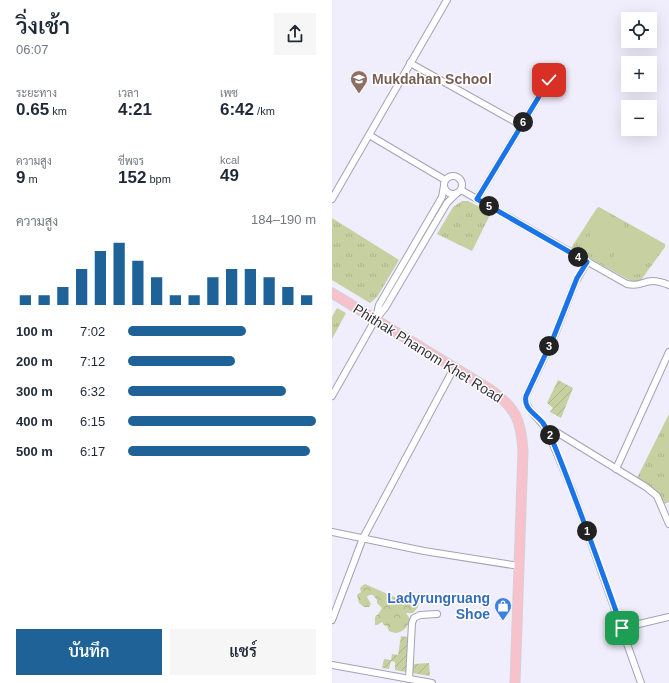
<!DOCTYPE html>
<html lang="th">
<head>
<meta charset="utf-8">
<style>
	body { margin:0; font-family:Helvetica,Sarabun,sans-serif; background:#f6f6f7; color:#1f2937; height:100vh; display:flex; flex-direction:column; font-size:15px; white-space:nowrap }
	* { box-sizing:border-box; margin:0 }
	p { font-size:13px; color:#747a83 }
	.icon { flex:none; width:22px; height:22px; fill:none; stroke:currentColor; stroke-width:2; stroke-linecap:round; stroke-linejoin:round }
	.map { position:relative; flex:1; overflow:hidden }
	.drawer { display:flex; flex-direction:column; background:#fff; width:332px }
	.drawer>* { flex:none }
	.tools { position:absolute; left:289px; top:12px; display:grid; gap:8px }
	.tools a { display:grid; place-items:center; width:36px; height:36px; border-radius:0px; background:#fff; box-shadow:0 4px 16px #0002; font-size:20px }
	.pin { position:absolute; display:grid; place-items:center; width:34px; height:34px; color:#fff; margin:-17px; border-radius:8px; box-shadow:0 2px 6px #0006 }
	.km { position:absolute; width:20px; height:20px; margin:-10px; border-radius:50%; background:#222; color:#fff; font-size:11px; line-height:20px; text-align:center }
	.round { display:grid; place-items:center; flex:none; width:42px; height:42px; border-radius:0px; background:#f6f6f7 }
	.head { display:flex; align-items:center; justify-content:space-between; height:68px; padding:0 16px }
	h1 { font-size:22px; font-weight:600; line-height:30px }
	.metrics { display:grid; grid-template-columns:repeat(3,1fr); gap:6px; height:68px; padding:4px 16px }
	.metrics div { display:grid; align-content:center }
	.metrics b { font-size:17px; font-weight:600 }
	.metrics small { font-size:11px; font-weight:400 }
	.metrics p { font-size:11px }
	.chart { height:112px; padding:8px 16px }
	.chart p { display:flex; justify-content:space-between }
	.chart svg { width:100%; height:72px; margin-top:4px; stroke:#1e6297; stroke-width:6 }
	.button { display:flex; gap:8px; margin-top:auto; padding:8px 16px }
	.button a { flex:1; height:46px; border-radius:0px; background:#1e6297; color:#fff; font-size:16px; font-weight:600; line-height:46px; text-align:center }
	.button a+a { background:#f6f6f7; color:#1f2937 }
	ul { padding:0 16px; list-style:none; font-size:13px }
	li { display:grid; grid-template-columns:64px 48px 1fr; align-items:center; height:30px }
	li i { height:10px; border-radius:5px; background:#1e6297 }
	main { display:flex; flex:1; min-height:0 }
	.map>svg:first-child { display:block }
</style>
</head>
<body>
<main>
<section class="drawer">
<div class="head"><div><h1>วิ่งเช้า</h1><p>06:07</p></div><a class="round"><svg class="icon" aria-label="share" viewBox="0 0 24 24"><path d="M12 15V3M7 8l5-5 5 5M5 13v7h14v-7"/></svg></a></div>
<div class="metrics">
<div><p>ระยะทาง</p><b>0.65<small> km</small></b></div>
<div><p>เวลา</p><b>4:21</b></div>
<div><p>เพซ</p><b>6:42<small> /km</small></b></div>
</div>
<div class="metrics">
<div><p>ความสูง</p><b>9<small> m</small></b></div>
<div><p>ชีพจร</p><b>152<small> bpm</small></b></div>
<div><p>kcal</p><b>49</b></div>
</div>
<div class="chart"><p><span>ความสูง</span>184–190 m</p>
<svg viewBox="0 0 160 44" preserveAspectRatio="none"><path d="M5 44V38M15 44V38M25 44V33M35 44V22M45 44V11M55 44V6M65 44V17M75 44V27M85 44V38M95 44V38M105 44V27M115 44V22M125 44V22M135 44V27M145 44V33M155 44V38"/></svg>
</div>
<ul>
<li><b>100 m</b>7:02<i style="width:63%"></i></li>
<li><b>200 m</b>7:12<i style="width:57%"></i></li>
<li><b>300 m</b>6:32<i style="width:84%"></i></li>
<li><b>400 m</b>6:15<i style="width:100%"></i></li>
<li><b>500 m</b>6:17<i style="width:97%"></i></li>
</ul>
<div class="button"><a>บันทึก</a><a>แชร์</a></div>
</section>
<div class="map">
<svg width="337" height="683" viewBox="0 0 337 683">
	<defs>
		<pattern id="grass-tufts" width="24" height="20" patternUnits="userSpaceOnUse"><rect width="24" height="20" fill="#c6d0a1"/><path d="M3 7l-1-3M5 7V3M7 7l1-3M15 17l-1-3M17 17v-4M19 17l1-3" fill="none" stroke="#abb38b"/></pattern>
		<pattern id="forest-crowns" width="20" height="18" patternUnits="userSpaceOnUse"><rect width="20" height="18" fill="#c6d0a1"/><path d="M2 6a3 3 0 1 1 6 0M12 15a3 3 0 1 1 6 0" fill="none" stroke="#abb38b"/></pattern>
		<pattern id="garden-furrows" width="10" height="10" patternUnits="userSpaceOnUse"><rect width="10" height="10" fill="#c6d0a1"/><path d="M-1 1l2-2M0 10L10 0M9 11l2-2" fill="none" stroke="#abb38b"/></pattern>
	</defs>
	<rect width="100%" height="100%" fill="#f0edfc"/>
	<g fill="url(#grass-tufts)">
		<path d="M130,201H136L159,213L140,251L105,234L121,207Z"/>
		<path d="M267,207L333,244V247L309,280L302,282L299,281L239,248L265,208Z"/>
		<path d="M0,218L67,260L45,297L38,303L0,280Z"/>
		<path d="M5,308L14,313L0,339V317Z"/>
		<path d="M337,414V502L332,504C327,491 316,484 305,478Z"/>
	</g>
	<path fill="url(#forest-crowns)" d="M33,584L69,600L78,596L84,599L87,603L86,607L81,613H74L78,619C75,630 67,636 57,631L55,626L52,625L50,622L45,625H43V617L47,613L50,608L45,603V600L41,595H37L35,597L39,604L37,607H32L27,603L25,595L29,592L28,588L30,586Z"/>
	<g fill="url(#garden-furrows)">
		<path d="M226,380L241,388L229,418L218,412L221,408L215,403Z"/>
		<path d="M69,636L76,637L74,672L63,670V662L59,661L57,669L50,668L52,659L59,660L60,654L66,655Z"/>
		<path d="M82,649V664L97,663L98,676L80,673Z"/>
	</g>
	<g fill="#c6d0a1">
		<path d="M273,212L293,225L272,258L252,246Z"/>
		<path d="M299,228L324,244L304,276L279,260Z"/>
	</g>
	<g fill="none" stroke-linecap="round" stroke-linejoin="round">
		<g stroke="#a5a1b8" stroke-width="8">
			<g id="street">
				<path d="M78,63L189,125"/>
				<path d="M37,135L113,180"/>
				<circle cx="121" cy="185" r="9"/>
				<path d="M129,190L295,284C309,287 310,281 321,281C326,281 332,283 337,285"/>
				<path d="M0,199L115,0"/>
				<path d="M145,199L217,80"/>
				<path d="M255,262L243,283L222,337L194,396C191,408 208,419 215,430L241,492L309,683"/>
				<path d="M44,318L47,305L110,197L112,186"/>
				<path d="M0,396L43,320L53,308L115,203L124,194"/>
				<path d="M215,430L226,433L314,487L325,496L337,524"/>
				<path d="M284,469L337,352"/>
				<path d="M0,532L92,551L187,566"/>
				<path d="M0,620L31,538L122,368"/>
				<path d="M290,628L337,617"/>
				<path d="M0,665L100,683"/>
				<path d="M77,679L80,623L82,618L88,615L105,614"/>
			</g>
		</g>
		<g stroke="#d2d1d4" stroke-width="11">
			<path id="primary" d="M0,293L159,390C184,408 189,420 191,451L183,683"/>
		</g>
		<use href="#street" stroke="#fff" stroke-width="6"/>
		<use href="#primary" stroke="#f7c2cb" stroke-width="9"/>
	</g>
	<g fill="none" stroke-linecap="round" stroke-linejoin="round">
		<g stroke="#fff" stroke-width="8">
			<path id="route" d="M217,80L145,199L255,262L245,278L222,336L194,396C191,409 204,414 211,423C215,429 218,435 221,442C246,503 268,566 290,628"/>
		</g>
		<use href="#route" stroke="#1a73e8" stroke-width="5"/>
	</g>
	<defs>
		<g id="school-pin" transform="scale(0.9)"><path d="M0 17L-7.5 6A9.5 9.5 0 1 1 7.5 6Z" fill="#8d6e63" stroke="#fff"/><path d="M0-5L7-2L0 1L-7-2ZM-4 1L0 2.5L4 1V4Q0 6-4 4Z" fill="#fff"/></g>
		<g id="shop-pin" transform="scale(0.9)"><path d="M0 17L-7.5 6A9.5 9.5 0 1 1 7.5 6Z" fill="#3f7fe0" stroke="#fff"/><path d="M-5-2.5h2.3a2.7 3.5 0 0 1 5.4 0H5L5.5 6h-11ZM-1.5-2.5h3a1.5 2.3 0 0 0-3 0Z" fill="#fff"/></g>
	</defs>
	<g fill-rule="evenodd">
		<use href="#school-pin" x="27" y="79"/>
		<use href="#shop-pin" x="171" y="606"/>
	</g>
	<g text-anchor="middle" stroke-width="3" stroke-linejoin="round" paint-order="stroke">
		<g font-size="14" font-weight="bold" fill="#785e54" stroke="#fff" text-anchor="start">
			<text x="40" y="84">Mukdahan School</text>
		</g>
		<g font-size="14" fill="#32303a" stroke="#fff">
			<text transform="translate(96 353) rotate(32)" y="5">Phithak Phanom Khet Road</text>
		</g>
		<g font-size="14" font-weight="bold" fill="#366cbe" stroke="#fff" text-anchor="end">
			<text x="158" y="603">Ladyrungruang<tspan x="158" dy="16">Shoe</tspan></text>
		</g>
	</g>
</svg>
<div class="tools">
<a><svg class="icon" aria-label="locate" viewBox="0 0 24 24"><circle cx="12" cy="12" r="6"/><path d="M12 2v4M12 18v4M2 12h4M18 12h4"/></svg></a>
<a>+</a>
<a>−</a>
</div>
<div class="pin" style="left:290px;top:628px;background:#1e9e55"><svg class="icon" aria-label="arrive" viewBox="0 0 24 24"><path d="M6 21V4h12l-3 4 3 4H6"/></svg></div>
<div class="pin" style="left:217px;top:80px;background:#d93025"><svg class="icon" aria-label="check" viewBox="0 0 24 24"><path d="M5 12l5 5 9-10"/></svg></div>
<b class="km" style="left:255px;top:531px">1</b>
<b class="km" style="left:218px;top:435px">2</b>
<b class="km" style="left:217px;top:346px">3</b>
<b class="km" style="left:246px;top:257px">4</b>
<b class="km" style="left:157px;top:206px">5</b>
<b class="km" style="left:191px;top:122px">6</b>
</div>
</main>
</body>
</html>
